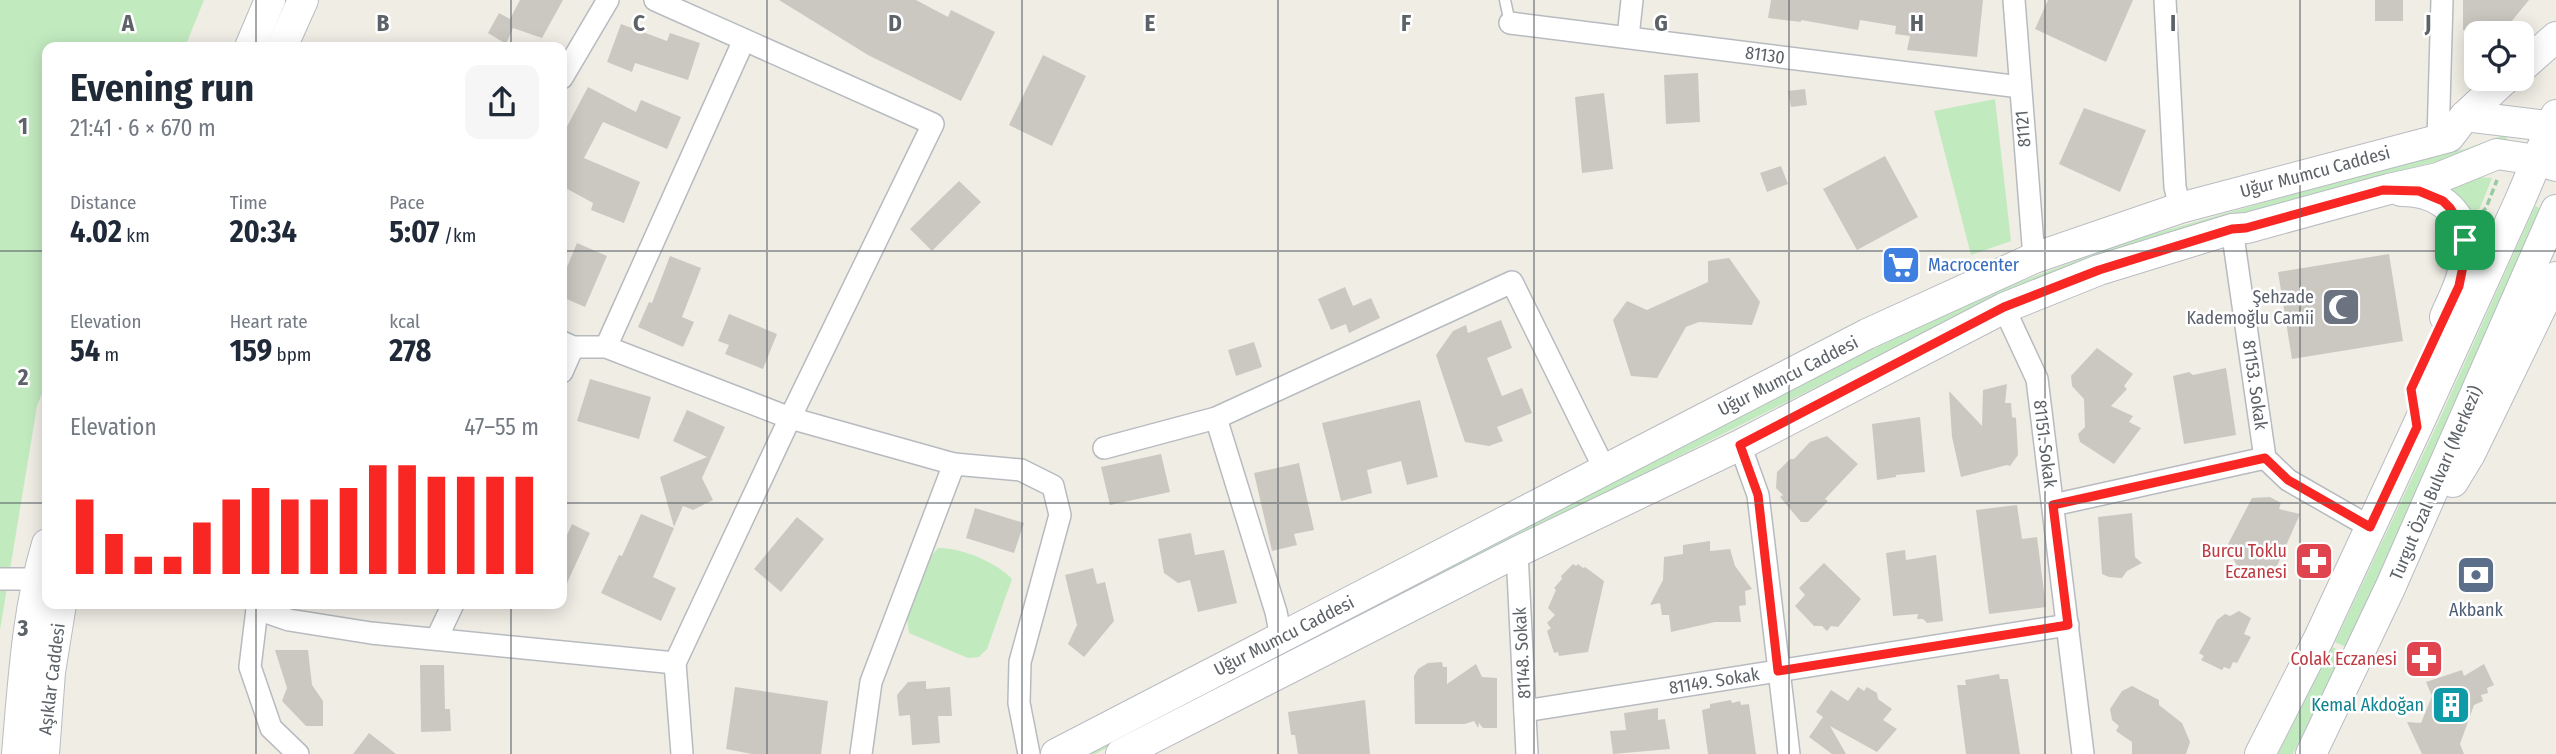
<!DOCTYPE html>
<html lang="en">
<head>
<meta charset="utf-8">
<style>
	body { margin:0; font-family:"Fira Sans Condensed",sans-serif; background:#f6f6f7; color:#1f2937; height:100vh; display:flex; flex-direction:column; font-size:26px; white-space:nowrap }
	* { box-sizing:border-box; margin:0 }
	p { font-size:23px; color:#747a83 }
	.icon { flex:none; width:38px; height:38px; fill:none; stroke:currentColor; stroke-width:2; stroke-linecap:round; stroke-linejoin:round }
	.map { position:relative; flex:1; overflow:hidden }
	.side { position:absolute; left:42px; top:42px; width:525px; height:567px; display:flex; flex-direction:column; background:#fff; border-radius:14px; box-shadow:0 4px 18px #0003 }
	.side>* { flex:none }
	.tools { position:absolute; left:2464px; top:21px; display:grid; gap:14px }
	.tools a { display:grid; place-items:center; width:70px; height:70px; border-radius:14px; background:#fff; box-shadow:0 4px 18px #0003; font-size:35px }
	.pin { position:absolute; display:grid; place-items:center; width:60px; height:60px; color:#fff; margin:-30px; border-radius:14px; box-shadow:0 4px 10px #0006 }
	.round { display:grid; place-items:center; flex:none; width:74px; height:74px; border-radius:14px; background:#f6f6f7 }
	.summary { display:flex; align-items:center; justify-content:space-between; height:119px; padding:0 28px }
	h1 { font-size:38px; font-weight:700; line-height:52px }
	.metrics { display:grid; grid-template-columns:repeat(3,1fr); gap:10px; height:119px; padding:7px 28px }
	.metrics div { display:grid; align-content:center }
	.metrics b { font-size:30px; font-weight:700 }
	.metrics small { font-size:19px; font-weight:400 }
	.metrics p { font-size:19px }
	.chart { height:196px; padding:14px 28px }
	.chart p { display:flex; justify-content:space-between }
	.chart svg { width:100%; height:126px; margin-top:7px; stroke:#f82723; stroke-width:6 }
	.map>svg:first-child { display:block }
</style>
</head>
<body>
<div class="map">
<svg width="2556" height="754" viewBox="0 0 2556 754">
	<rect width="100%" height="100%" fill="#f0ede5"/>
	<g fill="#c2eabf">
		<path d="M0,0H204L185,47H47V381L37,406L0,630Z"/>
		<path d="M1995,99L2011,241L1971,255L1934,111Z"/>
		<path d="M2509,133L2506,141L2465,155L2389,173L2129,246L1987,301L1496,548L1095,754H1083L1753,407L1983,296L2125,242L2384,168L2465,149Z"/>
		<path d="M2477,177L2492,178L2480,208L2465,217L2442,192Z"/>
		<path d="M2535,206L2543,209L2446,431L2346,647L2335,642L2436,427Z"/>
		<path d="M938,548C960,547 998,563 1012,579L987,649L979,657L968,658L909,633L907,618L931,556Z"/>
		<path d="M2332,647L2343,652L2293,754H2278Z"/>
	</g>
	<g fill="#cbc8c2">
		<path d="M520,0H563L542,38L513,28L506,44L488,33L499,13L510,19Z"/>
		<path d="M779,0H916L948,17L951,10L995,32L961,101L868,55Z"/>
		<path d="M1771,0H1983L1977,57L1907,50L1910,36L1895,34L1896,26L1860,20L1858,30L1801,20V22L1768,18Z"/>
		<path d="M2048,0H2133L2106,62L2035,29Z"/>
		<rect x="2375" y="0" width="28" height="21"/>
		<path d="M2463,0H2529L2506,28L2502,31L2488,30V33H2468V31L2463,30Z"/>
		<path d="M621,24L667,41L670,33L700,43L688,80L635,63L632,72L607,62Z"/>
		<path d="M1043,55L1086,76L1052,146L1009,125Z"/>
		<path d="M1698,73L1700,122L1666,124L1664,75Z"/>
		<path d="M588,87L636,112L641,100L681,117L667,149L603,122L584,158L640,182L624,223L591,210L593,203L562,186V136Z"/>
		<path d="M1805,89L1807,105L1791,107L1788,91Z"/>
		<path d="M1604,93L1613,169L1582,173L1575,97Z"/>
		<path d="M2084,108L2146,130L2120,192L2059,164Z"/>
		<path d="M1885,156L1918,217L1857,250L1823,189Z"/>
		<path d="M1781,166L1788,184L1767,192L1760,173Z"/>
		<path d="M959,181L981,202L932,251L910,229Z"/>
		<path d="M577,243L607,256L585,307L562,297V279Z"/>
		<path d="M2389,254L2403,341L2292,359L2278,272Z"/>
		<path d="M670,256L701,268L682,317L694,322L683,347L638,327L649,302L652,303Z"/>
		<path d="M1729,258L1760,302L1752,325L1699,322L1686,327L1657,378L1631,376L1613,320L1627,301L1647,310L1708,282V261Z"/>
		<path d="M1345,287L1353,306L1371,298L1380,318L1349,333L1346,324L1331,330L1318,299Z"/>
		<path d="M729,314L777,334L763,369L725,354L729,345L718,341Z"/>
		<path d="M1501,320L1512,348L1487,358L1502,396L1522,388L1532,413L1497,427L1503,441L1489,446L1465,442L1436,355L1453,331L1466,325L1468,333Z"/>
		<path d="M1254,342L1262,367L1236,376L1228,350Z"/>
		<path d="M2097,348L2133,374L2124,386L2127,389L2111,406L2133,416L2129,422L2141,428L2114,464L2080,442L2078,434L2085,427L2084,399L2072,386L2071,376Z"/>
		<path d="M2226,368L2236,435L2184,444L2173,376L2189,372L2193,375Z"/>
		<path d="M590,379L651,397L639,439L577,421Z"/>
		<path d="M2007,384L2005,403H2011L2012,417L2016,418L2018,455L2010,466L2007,465L1961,477L1952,437L1949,391L1982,426L1983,390Z"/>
		<path d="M1420,400L1438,477L1407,485L1401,461L1367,470L1372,493L1341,501L1322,423Z"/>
		<path d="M687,410L725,427L702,478L713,500L693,510L683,506L674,527L660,477L707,457L673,441Z"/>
		<path d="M1920,417L1925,472L1896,475V477L1877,480L1872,424Z"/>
		<path d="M1827,436L1858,464L1825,499L1828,501L1808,522H1801L1780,497L1783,495L1776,488L1777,472L1790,459H1794L1810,442Z"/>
		<path d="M1161,454L1170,492L1110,505L1101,467Z"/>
		<path d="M1299,463L1314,530L1294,534L1297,545L1272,551L1254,473Z"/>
		<path d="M2270,497L2281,503L2279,509L2300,514L2273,575L2256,568L2252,573L2237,566L2227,546L2252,498Z"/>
		<path d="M2017,505L2022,539L2037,537L2046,607L1989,614L1976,510Z"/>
		<path d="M975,508L1024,523L1014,553L966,538Z"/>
		<path d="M2132,513L2135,557L2142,563L2127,571L2122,578L2109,577L2102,574L2098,517Z"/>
		<path d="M641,514L674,528L653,577L676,588L661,621L601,593L619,555L622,556Z"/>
		<path d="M797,517L824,539L781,592L754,569Z"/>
		<path d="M572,524L590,533L562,594V532L567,535Z"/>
		<path d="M1191,533L1195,555L1224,550L1237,603L1198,612L1190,580L1178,583L1164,573L1158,539Z"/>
		<path d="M1710,541V551L1730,549L1735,566L1752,589L1745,591L1746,605L1739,606L1741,622H1715L1671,632L1669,615H1662L1660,603L1650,605L1663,580L1664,557L1683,554V545Z"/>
		<path d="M1905,550L1906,560L1936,555L1943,621L1927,623L1923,619H1917L1918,614L1893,616L1886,553Z"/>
		<path d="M1824,563L1861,599L1838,627L1831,626L1827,631L1822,626H1814L1795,606L1805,595L1799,588Z"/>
		<path d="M1573,564L1576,566L1578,564L1583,568L1585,567L1604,581L1588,652L1559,656L1558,652L1554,653L1547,631L1551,628L1547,623L1555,615L1548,608L1556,590L1554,588L1562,579L1561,576Z"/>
		<path d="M1093,568L1097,584L1105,582L1114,621L1084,657L1068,644L1077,625L1065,575Z"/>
		<path d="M2239,611L2251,618L2244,634L2251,637L2237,663L2233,662L2230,669L2224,667L2222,670L2201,660L2204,656L2199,653L2217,620L2225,614L2230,616Z"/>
		<path d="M275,650H308L312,685L323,701V726H306L282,701L287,688Z"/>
		<path d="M1442,662L1443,667H1447V684L1476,664L1482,677L1497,678V728H1483L1479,723L1478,728L1474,721L1465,724H1415L1414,676L1418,669L1428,663Z"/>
		<path d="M2484,664L2494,685L2487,688L2488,693L2481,695L2483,701L2474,705L2460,744L2464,754H2422L2407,722L2421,723L2432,696L2426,682L2462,670L2464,676Z"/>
		<path d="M420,665H444L445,709H450L451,731L421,732Z"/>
		<path d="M1999,674L2000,679H2008L2020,754H1966L1957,685H1966L1965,680Z"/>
		<path d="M926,681V689L950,687L952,716H938L940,743L912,745L910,715L899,716L897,695L908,682Z"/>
		<path d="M2132,686L2159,700V705L2182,723L2190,742L2186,754H2132V742L2116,731L2119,726L2112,720L2110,709L2122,691Z"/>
		<path d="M735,687L828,701L821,754H752L726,749Z"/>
		<path d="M1858,687L1864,691L1867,687L1877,693L1878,699L1892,709L1883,720L1897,729L1877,752L1830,726L1846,754H1832L1809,737L1823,717L1816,712L1831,690L1848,701Z"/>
		<path d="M1365,700L1370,754H1298L1295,735H1291L1288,712Z"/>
		<path d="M1731,700L1732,703L1740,701L1741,705L1749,704L1756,754H1708L1702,710L1710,708V704Z"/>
		<path d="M1658,708V720L1665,719L1670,749L1613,754L1610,731L1626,730L1624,713Z"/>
		<path d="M369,733L396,754H353Z"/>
	</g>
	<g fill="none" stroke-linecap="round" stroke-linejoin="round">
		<g stroke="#b7bbc0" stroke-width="13">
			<path id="lane" d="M1505,0L1510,23"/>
		</g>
		<g stroke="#b7bbc0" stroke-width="24">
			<g id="street">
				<path d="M655,0L933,124L790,418L675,663L682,754"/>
				<path d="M2014,0L2034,258"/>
				<path d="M2165,0L2175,187L2180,208"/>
				<path d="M1510,23L2020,87"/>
				<path d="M1628,37L1632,0"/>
				<path d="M562,78L608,0"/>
				<path d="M2438,140L2442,0"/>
				<path d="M2232,229L2265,458L2288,480L2370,527"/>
				<path d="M2004,308L2037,379L2083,754"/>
				<path d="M562,342L573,347H606L790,418L954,464L871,682L861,754"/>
				<path d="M606,347L744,40"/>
				<path d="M562,372L573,347"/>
				<path d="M1216,418L1276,612L1281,637"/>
				<path d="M1740,445L1758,495L1789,754"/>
				<path d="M1104,448L1216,418L1512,282L1605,470"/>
				<path d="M954,464L1021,470L1053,486L1060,515L1020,662L1019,703L1029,754"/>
				<path d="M2053,505L2265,458"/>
				<path d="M1517,552L1527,754"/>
				<path d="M0,579H39"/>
				<path d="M258,604L257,609L289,620L371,633L675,663"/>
				<path d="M257,609L250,667L271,728L298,754"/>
				<path d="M437,638L453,604"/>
				<path d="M1525,711L2068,625"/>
			</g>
		</g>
		<g stroke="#b8bcc2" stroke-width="32">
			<g id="secondary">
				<path d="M250,47L270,0"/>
				<path d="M282,47L303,0"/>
				<path d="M2522,67L2556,37"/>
				<path d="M2465,116L2556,127"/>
				<path d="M2401,191C2449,191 2474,224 2463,271C2460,287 2451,302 2445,317"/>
				<path d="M2453,482L2470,454L2556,277"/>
				<path d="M17,754C23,684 27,611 47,544"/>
				<path d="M44,754L50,672L61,604"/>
				<path d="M1056,754L1867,334L2034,258L2180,208L2449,137L2465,116L2505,79"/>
				<path d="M1121,754L1517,552L1740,445L2004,308L2099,270L2232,229L2247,228L2389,189L2438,178L2497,154L2536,160L2556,166"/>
				<path d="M2260,754L2319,638L2417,427L2521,198L2556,115"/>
				<path d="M2311,754L2390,588L2556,210"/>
			</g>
		</g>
		<path stroke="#97cca3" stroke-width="3.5" stroke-dasharray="7 3.5" stroke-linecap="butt" d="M2481,213L2486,208L2497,180"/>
		<use href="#lane" stroke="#fff" stroke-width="10"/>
		<use href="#street" stroke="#fff" stroke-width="21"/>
		<use href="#secondary" stroke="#fff" stroke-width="30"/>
	</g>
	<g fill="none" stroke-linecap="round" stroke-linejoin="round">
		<g stroke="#fff" stroke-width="14">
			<path id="route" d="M2383,190L2419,191L2443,201L2450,208L2461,225L2466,251L2459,286L2411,389L2417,427L2370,527L2288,480L2265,458L2053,505L2068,625L1778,671L1758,495L1740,445L2004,307L2099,270L2232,229L2246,228Z"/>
		</g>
		<use href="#route" stroke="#f82723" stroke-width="9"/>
	</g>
	<path fill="none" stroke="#5c6267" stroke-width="2" stroke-opacity="0.55" d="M256,0V47M511,0V47M767,0V754M1022,0V754M1278,0V754M1534,0V754M1789,0V754M2045,0V754M2300,0V754M0,251H47M562,251H2556M0,503H47M562,503H2556M256,604V754M511,604V754"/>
	<defs>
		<g id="supermarket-square" transform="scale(2.0125)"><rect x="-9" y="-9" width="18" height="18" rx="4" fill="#3f7fe0" stroke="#fff"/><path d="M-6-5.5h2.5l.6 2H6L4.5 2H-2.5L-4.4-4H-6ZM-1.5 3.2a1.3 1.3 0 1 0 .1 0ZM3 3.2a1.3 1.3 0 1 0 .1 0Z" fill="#fff"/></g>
		<g id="mosque-square" transform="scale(2.0125)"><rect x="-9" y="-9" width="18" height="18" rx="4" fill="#6b7280" stroke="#fff"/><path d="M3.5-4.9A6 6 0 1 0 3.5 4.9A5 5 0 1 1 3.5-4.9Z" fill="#fff"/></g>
		<g id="pharmacy-square" transform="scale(2.0125)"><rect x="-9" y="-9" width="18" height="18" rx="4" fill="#e0444e" stroke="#fff"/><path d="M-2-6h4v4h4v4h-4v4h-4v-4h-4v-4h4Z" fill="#fff"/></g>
		<g id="bank-square" transform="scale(2.0125)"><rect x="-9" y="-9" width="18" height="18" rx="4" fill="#5c6f8a" stroke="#fff"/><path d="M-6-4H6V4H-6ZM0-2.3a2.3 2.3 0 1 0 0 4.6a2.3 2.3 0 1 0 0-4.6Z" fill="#fff"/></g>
		<g id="building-square" transform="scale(2.0125)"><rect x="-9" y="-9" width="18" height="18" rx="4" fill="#0f9aa8" stroke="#fff"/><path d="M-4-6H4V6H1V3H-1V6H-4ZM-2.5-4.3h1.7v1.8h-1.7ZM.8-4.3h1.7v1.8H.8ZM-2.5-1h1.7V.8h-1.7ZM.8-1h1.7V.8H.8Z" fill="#fff"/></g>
	</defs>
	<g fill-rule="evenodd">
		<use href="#supermarket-square" x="1901" y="265"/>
		<use href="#mosque-square" x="2341" y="307"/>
		<use href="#pharmacy-square" x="2314" y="561"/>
		<use href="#bank-square" x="2476" y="575"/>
		<use href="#pharmacy-square" x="2424" y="659"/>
		<use href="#building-square" x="2451" y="705"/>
	</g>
	<g text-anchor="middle" stroke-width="5" stroke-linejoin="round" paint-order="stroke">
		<g font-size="18" fill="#5c6267" stroke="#fff">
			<text transform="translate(1765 55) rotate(8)" y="6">81130</text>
			<text transform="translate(2023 129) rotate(-95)" y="6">81121</text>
			<text transform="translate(2315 172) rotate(-15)" y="6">Uğur Mumcu Caddesi</text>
			<text transform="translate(1788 376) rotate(-27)" y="6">Uğur Mumcu Caddesi</text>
			<text transform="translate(2255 385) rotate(82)" y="6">81153. Sokak</text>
			<text transform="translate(2045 444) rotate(83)" y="6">81151. Sokak</text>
			<text transform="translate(2436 483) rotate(-67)" y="6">Turgut Özal Bulvarı (Merkezi)</text>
			<text transform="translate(1284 636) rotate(-27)" y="6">Uğur Mumcu Caddesi</text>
			<text transform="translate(1522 653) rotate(-93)" y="6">81148. Sokak</text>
			<text transform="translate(52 679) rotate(-83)" y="6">Aşıklar Caddesi</text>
			<text transform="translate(1714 681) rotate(-9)" y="6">81149. Sokak</text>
		</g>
		<g font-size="18" fill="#366cbe" stroke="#fff" text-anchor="start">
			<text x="1928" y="271">Macrocenter</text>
		</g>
		<g font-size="18" fill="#5b616d" stroke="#fff" text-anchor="end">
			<text x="2314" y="303">Şehzade<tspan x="2314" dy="21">Kademoğlu Camii</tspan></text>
		</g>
		<g font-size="18" fill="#be3a42" stroke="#fff" text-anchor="end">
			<text x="2287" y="557">Burcu Toklu<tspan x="2287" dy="21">Eczanesi</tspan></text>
			<text x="2397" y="665">Colak Eczanesi</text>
		</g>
		<g font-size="18" fill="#4e5e75" stroke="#fff">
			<text x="2476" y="616">Akbank</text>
		</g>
		<g font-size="18" fill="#0d838f" stroke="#fff" text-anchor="end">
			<text x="2424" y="711">Kemal Akdoğan</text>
		</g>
	</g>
	<g font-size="23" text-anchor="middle" font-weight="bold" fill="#5c6267" stroke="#fff" stroke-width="5" stroke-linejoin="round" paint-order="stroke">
		<text x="128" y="31">A</text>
		<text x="383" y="31">B</text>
		<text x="639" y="31">C</text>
		<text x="895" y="31">D</text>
		<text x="1150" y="31">E</text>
		<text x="1406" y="31">F</text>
		<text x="1661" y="31">G</text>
		<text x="1917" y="31">H</text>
		<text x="2173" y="31">I</text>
		<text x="2428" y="31">J</text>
		<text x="23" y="134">1</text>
		<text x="23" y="385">2</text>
		<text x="23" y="636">3</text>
	</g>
</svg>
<div class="tools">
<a><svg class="icon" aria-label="locate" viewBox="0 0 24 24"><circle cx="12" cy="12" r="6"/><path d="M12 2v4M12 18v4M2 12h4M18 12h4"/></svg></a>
</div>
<div class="pin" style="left:2465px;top:240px;background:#1e9e55"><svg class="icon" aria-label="arrive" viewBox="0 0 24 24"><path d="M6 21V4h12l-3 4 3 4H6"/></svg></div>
<section class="side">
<div class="summary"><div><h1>Evening run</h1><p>21:41 · 6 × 670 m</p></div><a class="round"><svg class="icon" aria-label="share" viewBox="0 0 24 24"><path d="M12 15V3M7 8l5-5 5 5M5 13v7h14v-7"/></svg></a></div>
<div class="metrics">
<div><p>Distance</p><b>4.02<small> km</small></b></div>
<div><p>Time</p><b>20:34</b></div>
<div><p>Pace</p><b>5:07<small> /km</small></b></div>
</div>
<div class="metrics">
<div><p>Elevation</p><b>54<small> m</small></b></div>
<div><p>Heart rate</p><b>159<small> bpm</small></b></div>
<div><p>kcal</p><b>278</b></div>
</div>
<div class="chart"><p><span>Elevation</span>47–55 m</p>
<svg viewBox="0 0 160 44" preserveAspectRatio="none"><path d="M5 44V18M15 44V30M25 44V38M35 44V38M45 44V26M55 44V18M65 44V14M75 44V18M85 44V18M95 44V14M105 44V6M115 44V6M125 44V10M135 44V10M145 44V10M155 44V10"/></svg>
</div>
</section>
</div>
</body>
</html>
